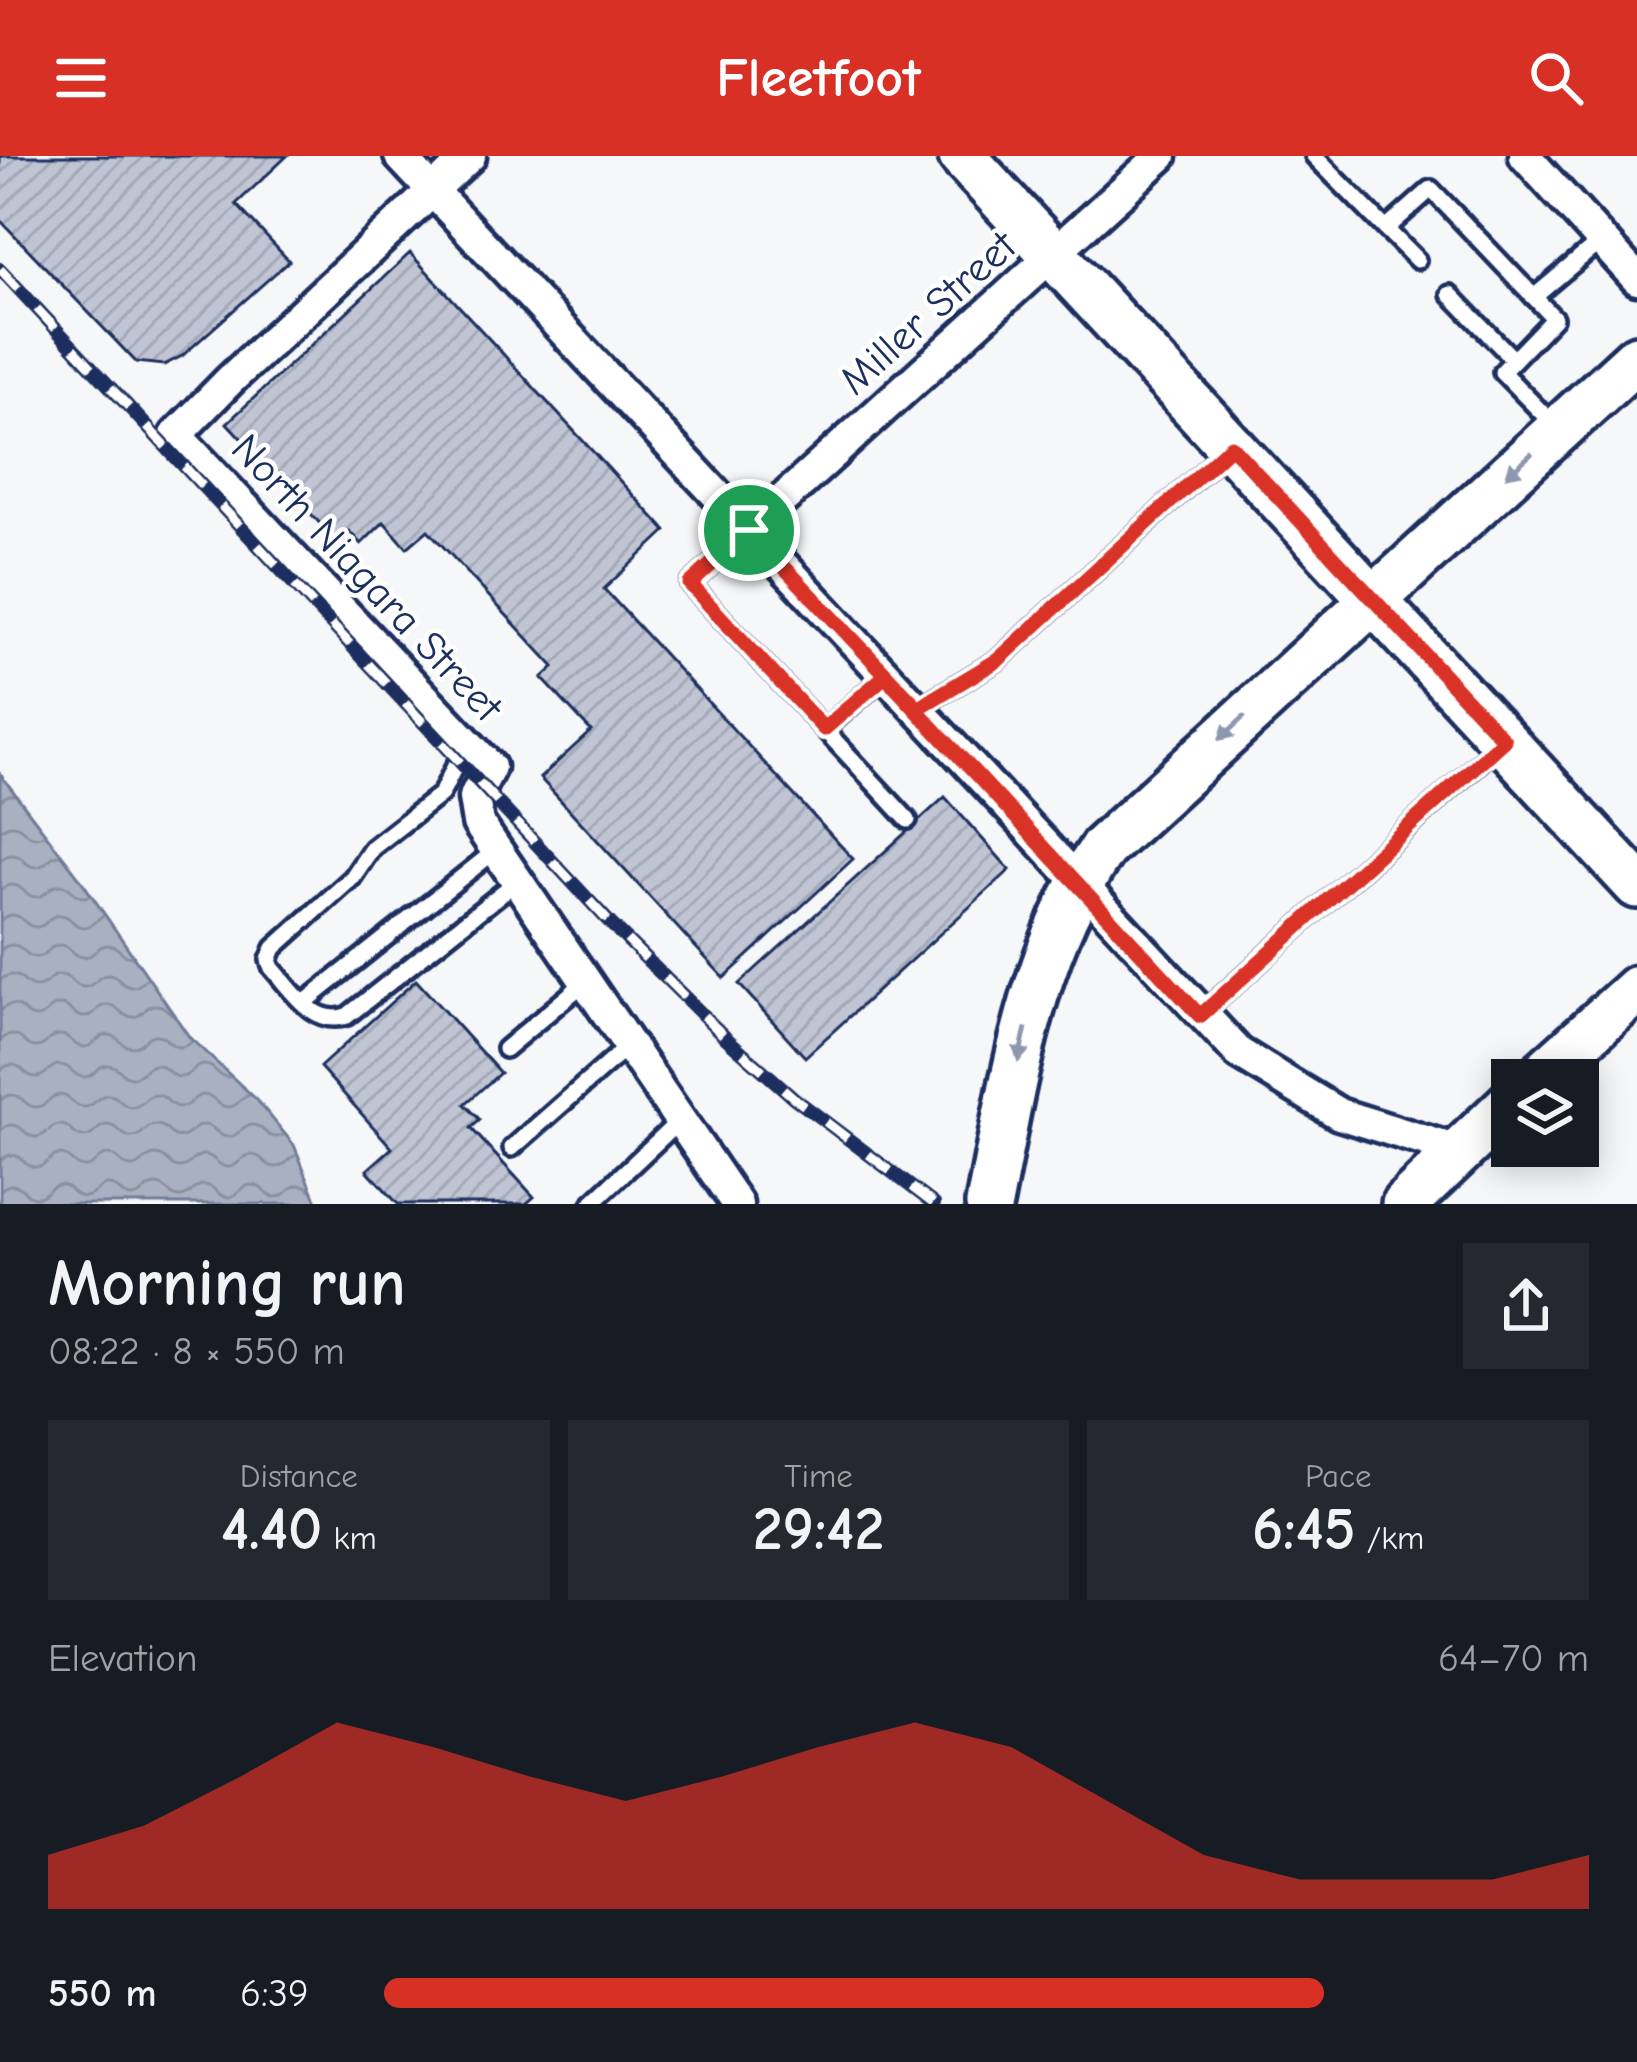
<!DOCTYPE html>
<html lang="en">
<head>
<meta charset="utf-8">
<style>
	body { margin:0; font-family:"Comic Neue",sans-serif; background:#242831; color:#f1f3f6; height:100vh; display:flex; flex-direction:column; font-size:45px; white-space:nowrap }
	* { box-sizing:border-box; margin:0 }
	p { font-size:39px; color:#9ea1a6 }
	.icon { flex:none; width:66px; height:66px; fill:none; stroke:currentColor; stroke-width:2; stroke-linecap:round; stroke-linejoin:round }
	.map { position:relative; height:1048px; overflow:hidden }
	.side { display:flex; flex-direction:column; background:#171b24; flex:1 }
	.side>* { flex:none }
	.tools { position:absolute; left:1491px; top:903px; display:grid; gap:24px }
	.tools a { display:grid; place-items:center; width:108px; height:108px; border-radius:0px; background:#171b24; box-shadow:0 6px 30px #0003; font-size:60px }
	.pin { position:absolute; display:grid; place-items:center; width:102px; height:102px; color:#fff; margin:-51px; border:6px solid #fff; border-radius:50%; box-shadow:0 3px 12px #0007 }
	.round { display:grid; place-items:center; flex:none; width:126px; height:126px; border-radius:0px; background:#242831 }
	.summary { display:flex; align-items:center; justify-content:space-between; height:204px; padding:0 48px }
	h1 { font-size:66px; font-weight:800; line-height:90px }
	.metrics { display:grid; grid-template-columns:repeat(3,1fr); gap:18px; height:204px; padding:12px 48px }
	.metrics div { display:grid; align-content:center; border-radius:0px; background:#242831; text-align:center }
	.metrics b { font-size:60px; font-weight:800 }
	.metrics small { font-size:33px; font-weight:400 }
	.metrics p { font-size:33px }
	.chart { height:336px; padding:24px 48px }
	.chart p { display:flex; justify-content:space-between }
	.chart svg { width:100%; height:216px; margin-top:12px; fill:#d93025; opacity:.7 }
	ul { padding:0 48px; list-style:none; font-size:39px }
	li { display:grid; grid-template-columns:192px 144px 1fr; align-items:center; height:90px }
	li i { height:30px; border-radius:15px; background:#d93025 }
	header { display:flex; justify-content:space-between; align-items:center; height:156px; padding:0 48px; background:#d93025; color:#fff; font-size:54px; font-weight:800 }
	.map>svg:first-child { display:block }
</style>
</head>
<body>
<header><svg class="icon" aria-label="menu" viewBox="0 0 24 24"><path d="M4 6h16M4 12h16M4 18h16"/></svg>Fleetfoot<svg class="icon" aria-label="search" viewBox="0 0 24 24"><circle cx="10" cy="10" r="6"/><path d="M15 15l6 6"/></svg></header>
<div class="map">
<svg width="1637" height="1048" viewBox="0 0 1637 1048">
	<defs>
		<pattern id="water-waves" width="16" height="10" patternUnits="userSpaceOnUse" patternTransform="scale(3)"><rect width="16" height="10" fill="#a9b0c1"/><path d="M0 5q4-4 8 0t8 0" fill="none" stroke="#8990a0"/></pattern>
		<pattern id="building-hatch" width="6" height="6" patternUnits="userSpaceOnUse" patternTransform="scale(3)"><rect width="6" height="6" fill="#c0c4d3"/><path d="M-1 1l2-2M0 6l6-6M5 7l2-2" fill="none" stroke="#a4a9b8"/></pattern>
	</defs>
	<rect width="100%" height="100%" fill="#f6f7f9"/>
	<filter id="ink" filterUnits="userSpaceOnUse"><feTurbulence type="fractalNoise" baseFrequency=".00833" numOctaves="2"/><feDisplacementMap in="SourceGraphic" scale="24" xChannelSelector="R" yChannelSelector="G"/><feConvolveMatrix kernelMatrix="1 2 1 2 8 2 1 2 1" color-interpolation-filters="sRGB"/></filter>
	<g filter="url(#ink)">
		<path fill="url(#water-waves)" stroke="#707c99" stroke-width="3" d="M0,618L78,720L190,882L257,944L294,989L318,1048H0Z"/>
		<g fill="url(#building-hatch)" stroke="#1b2f5e" stroke-width="3">
			<path d="M0,0H287L236,48L289,105L182,200L164,209L136,206L0,64Z"/>
			<path d="M410,97L666,375L604,433L853,703L724,822L540,622L591,575L542,522L554,511L428,374L407,392L384,366L361,388L349,375L337,386L227,267Z"/>
			<path d="M945,641L1010,714L805,901L739,828Z"/>
			<path d="M416,824L500,917L465,948L480,964L471,972L534,1041L526,1048H398L367,1014L392,992L320,911Z"/>
		</g>
		<g fill="none" stroke-linecap="round" stroke-linejoin="round">
			<g stroke="#1b2f5e" stroke-width="24">
				<g id="lane">
					<path d="M1314,0L1386,73L1431,33L1554,162L1502,216L1556,271"/>
					<path d="M1386,73L1417,104"/>
					<path d="M1450,138L1513,203"/>
					<path d="M1534,141L1603,83"/>
					<path d="M749,374L690,428L908,664"/>
					<path d="M918,552L998,504L1229,292"/>
					<path d="M825,573L885,520"/>
					<path d="M466,588L441,638L372,692L352,722L274,792L269,804L272,812C292,834 313,871 347,860L517,725"/>
					<path d="M304,847L496,694"/>
					<path d="M1202,858L1500,588"/>
					<path d="M505,893L585,826"/>
					<path d="M512,992L628,890"/>
					<path d="M591,1048L679,965"/>
				</g>
			</g>
			<g stroke="#1b2f5e" stroke-width="39">
				<g id="street">
					<path d="M400,0L1239,897L1339,958L1458,995"/>
					<path d="M470,0L230,224L176,279L490,611L474,642L478,667L737,1048"/>
					<path d="M1525,0L1637,123"/>
					<path d="M749,374L1161,0"/>
				</g>
			</g>
			<g stroke="#1b2f5e" stroke-width="54">
				<g id="secondary">
					<path d="M962,0L1637,729"/>
					<path d="M1536,924L1637,833"/>
					<path d="M989,1048C1013,927 1031,796 1103,692L1637,202"/>
					<path d="M1405,1048L1512,946"/>
				</g>
			</g>
			<use href="#lane" stroke="#fff" stroke-width="15"/>
			<use href="#street" stroke="#fff" stroke-width="30"/>
			<use href="#secondary" stroke="#fff" stroke-width="45"/>
			<g stroke="#1b2f5e" stroke-width="14">
				<path id="rail" d="M0,113L612,769L726,882L794,942L934,1048"/>
			</g>
			<use href="#rail" stroke="#fff" stroke-width="9" stroke-dasharray="27" stroke-linecap="butt"/>
		</g>
		<defs><path id="oneway-solid" d="M-6-.8H1V-3.2L6.5 0L1 3.2V.8H-6Z" transform="scale(3)"/></defs>
		<g fill="#8d97ae">
			<use href="#oneway-solid" transform="translate(1519 309) rotate(138)"/>
			<use href="#oneway-solid" transform="translate(1232 572) rotate(137)"/>
			<use href="#oneway-solid" transform="translate(1022 889) rotate(103)"/>
		</g>
	</g>
	<g fill="none" stroke-linecap="round" stroke-linejoin="round" filter="url(#ink)">
		<g stroke="#fff" stroke-width="24">
			<path id="route" d="M749,374L690,428L824,573L885,520L1200,860L1504,584L1231,290L998,504L918,552L749,374"/>
		</g>
		<use href="#route" stroke="#d93025" stroke-width="15"/>
	</g>
	<g text-anchor="middle" stroke-width="9" stroke-linejoin="round" paint-order="stroke">
		<g font-size="42" fill="#1b2f5e" stroke="#fff">
			<text transform="translate(927 156) rotate(-42)" y="15">Miller Street</text>
			<text transform="translate(368 421) rotate(47)" y="15">North Niagara Street</text>
		</g>
	</g>
</svg>
<div class="tools">
<a><svg class="icon" aria-label="layers" viewBox="0 0 24 24"><path d="M12 4l9 5-9 5-9-5zM3 14l9 5 9-5"/></svg></a>
</div>
<div class="pin" style="left:749px;top:374px;background:#1e9e55"><svg class="icon" aria-label="arrive" viewBox="0 0 24 24"><path d="M6 21V4h12l-3 4 3 4H6"/></svg></div>
</div>
<section class="side">
<div class="summary"><div><h1>Morning run</h1><p>08:22 · 8 × 550 m</p></div><a class="round"><svg class="icon" aria-label="share" viewBox="0 0 24 24"><path d="M12 15V3M7 8l5-5 5 5M5 13v7h14v-7"/></svg></a></div>
<div class="metrics">
<div><p>Distance</p><b>4.40<small> km</small></b></div>
<div><p>Time</p><b>29:42</b></div>
<div><p>Pace</p><b>6:45<small> /km</small></b></div>
</div>
<div class="chart"><p><span>Elevation</span>64–70 m</p>
<svg viewBox="0 0 160 44" preserveAspectRatio="none"><path d="M0 44V33L10 27L20 17L30 6L40 11L50 17L60 22L70 17L80 11L90 6L100 11L110 22L120 33L130 38L140 38L150 38L160 33V44z"/></svg>
</div>
<ul>
<li><b>550 m</b>6:39<i style="width:78%"></i></li>
</ul>
</section>
</body>
</html>
